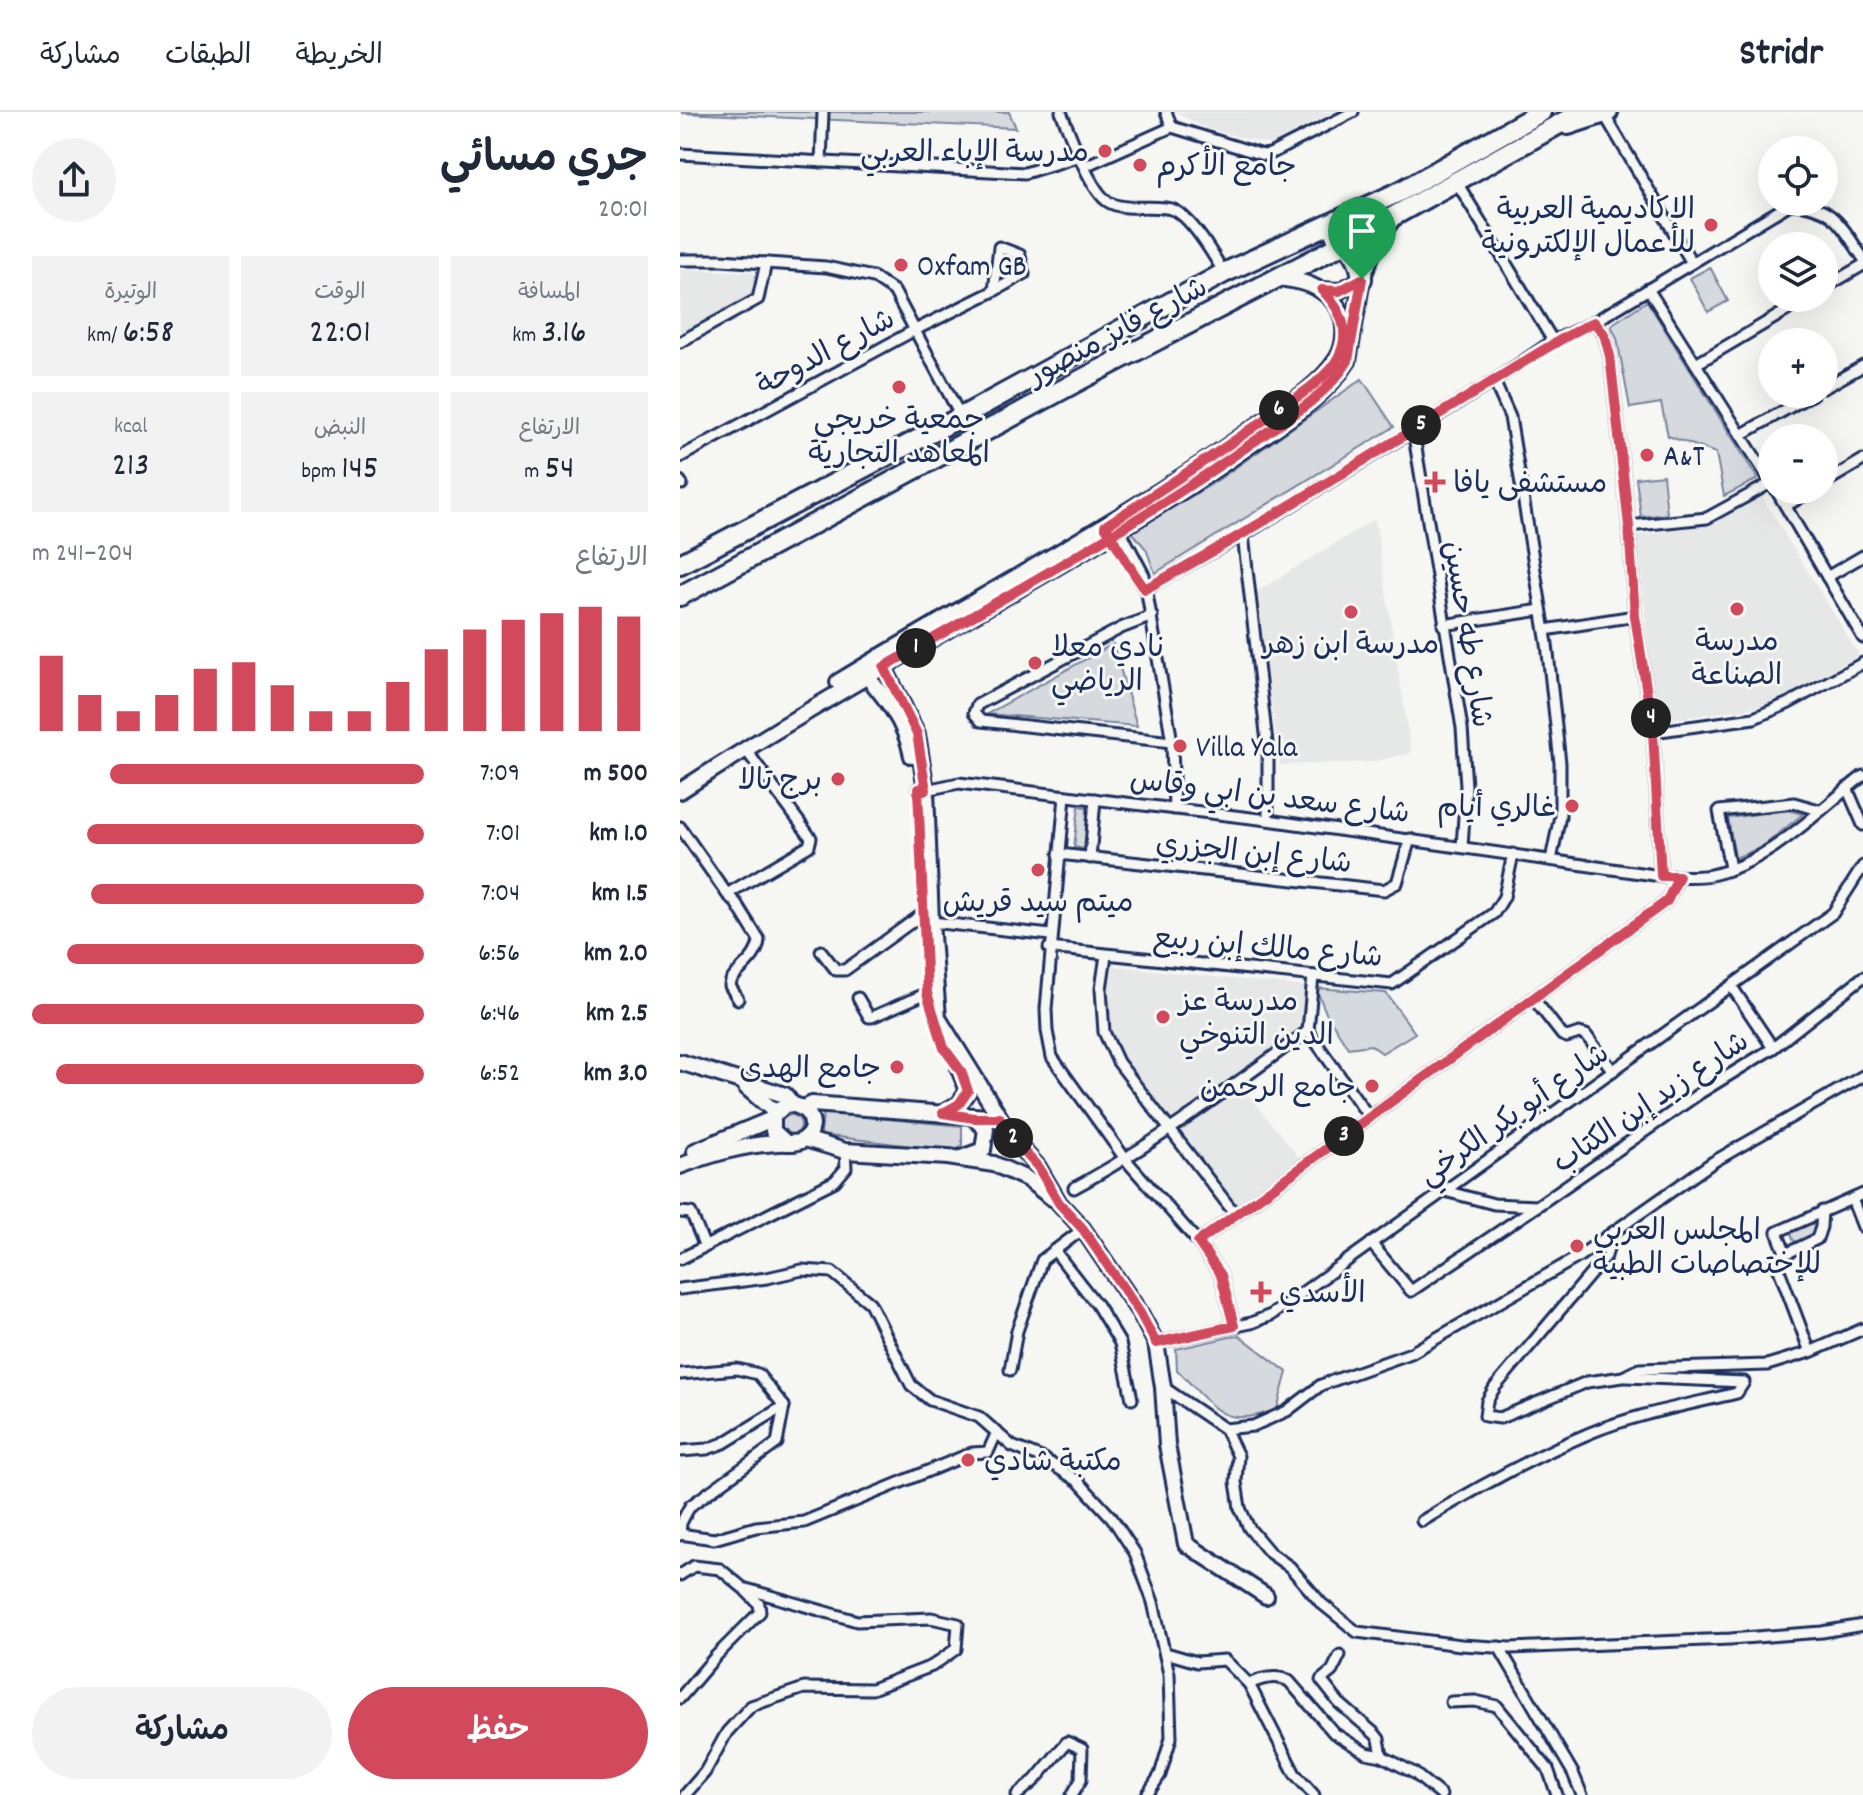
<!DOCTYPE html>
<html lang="ar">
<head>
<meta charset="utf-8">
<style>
	body { margin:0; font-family:Dekko,"Playpen Sans Arabic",sans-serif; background:#f2f2f3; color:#1f2937; direction:rtl; height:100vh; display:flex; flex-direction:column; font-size:30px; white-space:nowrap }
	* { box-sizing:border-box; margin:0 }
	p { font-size:26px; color:#747a83 }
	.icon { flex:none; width:44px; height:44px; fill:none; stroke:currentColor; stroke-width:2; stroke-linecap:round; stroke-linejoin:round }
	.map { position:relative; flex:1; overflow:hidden; direction:ltr }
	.details { display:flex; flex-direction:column; background:#fff; width:680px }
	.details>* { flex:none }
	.tools { position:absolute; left:1078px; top:24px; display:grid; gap:16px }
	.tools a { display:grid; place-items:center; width:80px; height:80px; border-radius:50%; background:#fff; box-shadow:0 8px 32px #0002; font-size:40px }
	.pin { position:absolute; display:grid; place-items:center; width:68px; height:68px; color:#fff; margin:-82px -34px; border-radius:50% 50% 50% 0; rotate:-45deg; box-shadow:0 0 8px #0007 }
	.pin .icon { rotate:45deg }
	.km { position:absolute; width:40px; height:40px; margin:-20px; border-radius:50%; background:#222; color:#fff; font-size:22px; line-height:40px; text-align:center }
	.round { display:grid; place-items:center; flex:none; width:84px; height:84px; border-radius:42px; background:#f2f2f3 }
	.head { display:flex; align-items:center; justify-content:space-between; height:136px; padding:0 32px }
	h1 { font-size:44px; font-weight:600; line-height:60px }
	.metrics { display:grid; grid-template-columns:repeat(3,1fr); gap:12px; height:136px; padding:8px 32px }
	.metrics div { display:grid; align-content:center; border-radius:0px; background:#f2f2f3; text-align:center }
	.metrics b { font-size:34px; font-weight:600 }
	.metrics small { font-size:22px; font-weight:400 }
	.metrics p { font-size:22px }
	.chart { height:224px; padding:16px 32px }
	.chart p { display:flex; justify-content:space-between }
	.chart svg { width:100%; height:144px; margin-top:8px; stroke:#d1495b; stroke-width:6 }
	.cta { display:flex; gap:16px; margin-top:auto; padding:16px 32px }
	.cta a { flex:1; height:92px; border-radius:48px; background:#d1495b; color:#fff; font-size:32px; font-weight:600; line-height:92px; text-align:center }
	.cta a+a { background:#f2f2f3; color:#1f2937 }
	ul { padding:0 32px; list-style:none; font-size:26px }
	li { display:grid; grid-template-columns:128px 96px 1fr; align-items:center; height:60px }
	li i { height:20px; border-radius:10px; background:#d1495b }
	header { display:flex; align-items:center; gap:48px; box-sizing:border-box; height:112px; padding:0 40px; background:#fff; border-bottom:2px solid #e0e1e3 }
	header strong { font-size:38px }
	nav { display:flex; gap:44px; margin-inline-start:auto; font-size:28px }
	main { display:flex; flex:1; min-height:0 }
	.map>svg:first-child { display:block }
</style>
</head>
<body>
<header>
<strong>Stridr</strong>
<nav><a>الخريطة</a><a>الطبقات</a><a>مشاركة</a></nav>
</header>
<main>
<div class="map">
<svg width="1183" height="1683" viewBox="0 0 1183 1683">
	<rect width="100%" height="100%" fill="#f6f6f2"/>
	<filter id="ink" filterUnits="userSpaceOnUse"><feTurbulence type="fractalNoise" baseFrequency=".0125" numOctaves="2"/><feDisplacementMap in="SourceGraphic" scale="16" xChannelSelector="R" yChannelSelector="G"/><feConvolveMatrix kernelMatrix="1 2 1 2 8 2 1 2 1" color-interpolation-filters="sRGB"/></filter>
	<g filter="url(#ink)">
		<g fill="#e6e7e7">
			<path d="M496,0H653L591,33L525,16Z"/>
			<path d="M0,157L73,160L77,169L73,183L0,223Z"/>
			<path d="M1080,382L1179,543L1097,592L979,609L975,600L960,451L954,424L1030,413Z"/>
			<path d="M695,407L731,641L691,650L600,653L576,480Z"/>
			<path d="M427,853L627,875L625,915L490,1012L433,932L423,907Z"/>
			<path d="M561,974L621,1048L554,1096L498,1019Z"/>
		</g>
		<g fill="#d6d9dd" stroke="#78849e" stroke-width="2">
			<path d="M2,0H329L336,16L2,1Z"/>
			<path d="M1030,155L1048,189L1028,200L1010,166Z"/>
			<path d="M967,189L1078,367L1044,384L1036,341L988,324L981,291L950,296L937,226L931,213Z"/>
			<path d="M682,267L714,315L475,461L466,437L452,420L532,372Z"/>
			<path d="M983,363L987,402L961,405L956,366Z"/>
			<path d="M433,532L457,614L307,602Z"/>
			<path d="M399,694L412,696L408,738L394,735Z"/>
			<path d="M1107,698L1123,702L1082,735L1055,746L1048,706Z"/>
			<path d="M636,876L706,881L735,921L702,941L691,933L668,936L646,901Z"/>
			<path d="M143,1001L282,1014V1034L274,1039L141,1023Z"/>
			<circle cx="111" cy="1013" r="10"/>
			<path d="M1133,1111L1136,1114L1134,1123L1116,1130L1113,1128L1111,1120Z"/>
			<path d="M559,1223L607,1260L597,1297C541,1319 535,1295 497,1258L496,1237Z"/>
		</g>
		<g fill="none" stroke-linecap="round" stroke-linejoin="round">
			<g stroke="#1b2f5e" stroke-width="15">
				<g id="street">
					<path d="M381,0C390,21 409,76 427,89C444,101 477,91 494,98C512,106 534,144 544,161"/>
					<path d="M486,0L492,15"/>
					<path d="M924,2L1012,151"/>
					<path d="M0,42L345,61L400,44"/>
					<path d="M141,50L143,0"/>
					<path d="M405,54L492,15L583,43L590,42L673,0"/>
					<path d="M776,69L873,229"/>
					<path d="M0,148H41L146,155L193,165L214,179L281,305"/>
					<path d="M1144,176L1183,153"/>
					<path d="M968,177L1092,372"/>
					<path d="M914,210L924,222L930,244L949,414L955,504L973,620L981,764"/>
					<path d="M0,230L78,187L86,151"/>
					<path d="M1016,252L1128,186"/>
					<path d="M814,269L830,305L867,532L880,651V704L871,748"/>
					<path d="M1144,276L1183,254"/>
					<path d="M733,318L782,616L786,674L782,735"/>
					<path d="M1061,323L1133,282"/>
					<path d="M0,345L233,219L314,179L344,162L340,143L319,135L314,179"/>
					<path d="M0,369L2,372"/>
					<path d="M1144,371L1183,348"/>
					<path d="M1096,378L1183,526"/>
					<path d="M1106,394L1133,378"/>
					<path d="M438,414L464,463L492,630L494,697"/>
					<path d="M949,414L1027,406L1091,371"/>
					<path d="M429,419L465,477"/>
					<path d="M563,423L588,639V708"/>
					<path d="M1147,465L1183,444"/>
					<path d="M465,477L563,423L814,269L873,229L914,210L1110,92C1153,93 1161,113 1183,146"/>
					<path d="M472,504L441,516L297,593L294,601L301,609L492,630"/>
					<path d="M763,513L861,498"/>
					<path d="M865,518L955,504"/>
					<path d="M973,620L1074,606L1109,591L1183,551"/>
					<path d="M1167,676L1183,713"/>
					<path d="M238,677L246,678L279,671L588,708L981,764C997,764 1016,766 1031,763C1091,750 1136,700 1183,664"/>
					<path d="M385,684L366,897L367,919L372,945L446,1048L518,1130L541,1163L554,1214"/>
					<path d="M0,715L47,782L56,791L79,828C78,846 60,855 51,869L50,874L58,887"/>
					<path d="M379,742L704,778L717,771L730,727"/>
					<path d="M410,746L415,687"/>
					<path d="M1050,756L1039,699L1114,691L1139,698"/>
					<path d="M47,782L129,734L131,726L66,638"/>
					<path d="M251,810L371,823"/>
					<path d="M369,836L712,872L814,801L824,785L833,742"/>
					<path d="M141,839L156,858H165L244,801"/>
					<path d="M426,843L421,877L424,920L438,950L555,1102"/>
					<path d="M633,864L628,919L689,1005"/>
					<path d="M1052,875L1093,936"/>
					<path d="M178,886L189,905H192L247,881"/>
					<path d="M853,886L882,923L887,925L899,921L906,923L933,959"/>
					<path d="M394,1076C477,1031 552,974 628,919"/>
					<path d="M765,1079L814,1092L857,1094L1020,981L1093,936L1183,865"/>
					<path d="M1172,1087L1183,1115"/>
					<path d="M0,1100L11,1101L25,1135"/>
					<path d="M932,1121L926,1144L815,1275L807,1289L805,1304L820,1306L907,1270L943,1265L959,1257L1087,1253L1130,1240L1183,1217"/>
					<path d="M518,1130L987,789L999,764"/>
					<path d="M691,1131L731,1179L857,1094"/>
					<path d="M374,1138L417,1193L440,1231L452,1287"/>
					<path d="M1105,1140L1097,1120L1183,1082"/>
					<path d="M0,1147L155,1069L166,1056L165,1039"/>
					<path d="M0,1177L87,1166L122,1158L152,1160L190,1191L231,1273L250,1288L299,1305L332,1334L364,1347L398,1369L432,1406L455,1441L473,1490L489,1562L491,1626L480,1663L467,1683"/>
					<path d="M476,1231L571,1211L591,1203L1153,801L1183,754"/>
					<path d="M1130,1240L1095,1147L1137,1127L1141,1115L1142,1099"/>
					<path d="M330,1258L337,1219L362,1148L403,1117"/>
					<path d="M0,1262L57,1257L78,1262L104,1294L97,1331L10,1394L1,1411L0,1423"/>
					<path d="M483,1275L545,1317L573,1314L607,1299L641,1273L731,1241L898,1145L1033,1050L1183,964"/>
					<path d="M545,1317L558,1344L556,1370L560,1396L569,1416L590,1441L610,1455L641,1491L677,1520L781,1533L831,1536L1050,1527L1142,1520L1183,1513"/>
					<path d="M1,1339L27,1337L44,1331L104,1294"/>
					<path d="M742,1409C796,1376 851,1346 910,1321C956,1302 1008,1293 1057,1281L1064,1270L946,1265"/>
					<path d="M0,1422L34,1427L76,1415L124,1410L292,1341L308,1340L317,1320"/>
					<path d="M0,1463L14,1454L40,1457L63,1476L177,1509L251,1506L278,1512L276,1537L252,1554L192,1577L124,1576L71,1594L47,1620L25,1660L5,1683"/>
					<path d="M819,1535L893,1661L902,1683"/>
					<path d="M486,1541L517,1550L545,1548L569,1572L615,1662L634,1683"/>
					<path d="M660,1543L652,1559L641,1568L659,1591L695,1622L699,1627L702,1644"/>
					<path d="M569,1572C582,1566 596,1562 609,1569L654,1621L686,1641L702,1644L734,1661L761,1683"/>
					<path d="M0,1586L36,1544L80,1500L79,1492L66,1479"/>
					<path d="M771,1590L795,1589L817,1594L868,1657L877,1683"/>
					<path d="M337,1683L355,1668L387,1630L402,1637L401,1668L392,1683"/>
				</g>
			</g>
			<g stroke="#1b2f5e" stroke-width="20">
				<g id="secondary">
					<path d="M642,178L659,179L682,167"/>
					<path d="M199,545L237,622L246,678L251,810L258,906L320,1006L338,1033L358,1055L379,1091L403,1117L460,1201L476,1231L483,1275L487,1333L506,1432L586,1484"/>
					<path d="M181,557C204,584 225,608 232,644"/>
					<path d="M158,570C295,486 437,413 568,320C597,299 637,278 657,247C666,233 667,210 658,195C642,173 621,168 595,166"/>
					<path d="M0,679C109,608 222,544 335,479C410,435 486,392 557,342C595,315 643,289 668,249L682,167L697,129L712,108"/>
					<path d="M0,950L105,983L112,992"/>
					<path d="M66,975L95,1000"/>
					<path d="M124,996L132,992L320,1006"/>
					<path d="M263,1001L279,992L288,979L279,957"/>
					<path d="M125,1027L165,1039L268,1045L314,1052L347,1067L372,1086"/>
					<path d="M15,1039L92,1007"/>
					<path d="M281,1046L303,1038L306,1017L294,1006"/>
					<path d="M0,1054C34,1041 62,1033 98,1031C107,1030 115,1033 123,1028C143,1014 126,989 105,993L93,1004V1019L105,1030"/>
				</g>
			</g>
			<g stroke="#1b2f5e" stroke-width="24">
				<g id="highway">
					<path d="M888,13L928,0"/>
					<path d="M656,125C673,136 680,147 682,167"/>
					<path d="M0,452L281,305L544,161L721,79L861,0"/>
					<path d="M0,484L404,266L667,130L901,0"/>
				</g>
			</g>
			<use href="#street" stroke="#f6f6f2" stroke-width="9"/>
			<use href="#secondary" stroke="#f6f6f2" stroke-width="14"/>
			<use href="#highway" stroke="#f6f6f2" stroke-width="18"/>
		</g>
	</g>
	<g fill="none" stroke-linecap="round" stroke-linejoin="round" filter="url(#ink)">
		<g stroke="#fff" stroke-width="16">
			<path id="route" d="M682,167L668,249C646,285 606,307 572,331C455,414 328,483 204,555L237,622L246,678L238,677L247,881L264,936L281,959L288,979L279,992L263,1001L294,1006H320L338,1033L358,1055L379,1091L403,1117L460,1201L476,1231L554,1214L541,1163L518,1130L987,789L999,764H981L973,620L955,504L949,414L930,244L924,222L914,210C870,231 831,259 789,284C681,349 576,417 465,477C450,458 439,435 425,414C481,378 536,342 590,304C611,289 648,267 659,244C672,218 660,196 642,178L659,179L682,167"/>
		</g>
		<use href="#route" stroke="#d1495b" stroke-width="10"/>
	</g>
	<g fill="#d1495b" stroke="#f6f6f2" stroke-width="3">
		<circle cx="425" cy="39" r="8"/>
		<circle cx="460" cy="53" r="8"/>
		<circle cx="1031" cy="113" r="8"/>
		<circle cx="221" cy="153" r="8"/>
		<circle cx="219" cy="275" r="8"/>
		<circle cx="967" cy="343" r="8"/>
		<path d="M751 358h8v8h8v8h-8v8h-8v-8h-8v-8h8z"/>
		<circle cx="1057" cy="497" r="8"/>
		<circle cx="671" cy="500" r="8"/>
		<circle cx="355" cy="551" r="8"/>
		<circle cx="500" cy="634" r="8"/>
		<circle cx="158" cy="667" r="8"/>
		<circle cx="892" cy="694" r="8"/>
		<circle cx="358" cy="758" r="8"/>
		<circle cx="483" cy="905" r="8"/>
		<circle cx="217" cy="955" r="8"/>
		<circle cx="692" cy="974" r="8"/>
		<circle cx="897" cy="1134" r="8"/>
		<path d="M577 1168h8v8h8v8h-8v8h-8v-8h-8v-8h8z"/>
		<circle cx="288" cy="1348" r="8"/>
	</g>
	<g text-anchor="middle" stroke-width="6" stroke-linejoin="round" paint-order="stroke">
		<g font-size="30" fill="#1b2f5e" stroke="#f6f6f2" text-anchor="start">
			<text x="409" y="49" text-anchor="end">مدرسة الإباء العربي</text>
			<text x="476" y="63">جامع الأكرم</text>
			<text x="1015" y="106" text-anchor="end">الاكاديمية العربية<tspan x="1015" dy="34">للأعمال الإلكترونية</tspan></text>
			<text x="237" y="163">Oxfam GB</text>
			<text x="219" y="316" text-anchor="middle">جمعية خريجي<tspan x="219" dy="34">المعاهد التجارية</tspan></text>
			<text x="983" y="353">A&amp;T</text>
			<text x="773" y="380">مستشفى يافا</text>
			<text x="1057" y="538" text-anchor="middle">مدرسة<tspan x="1057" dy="34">الصناعة</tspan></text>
			<text x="671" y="541" text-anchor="middle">مدرسة ابن زهر</text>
			<text x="371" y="544">نادي معلا<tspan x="371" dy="34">الرياضي</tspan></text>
			<text x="516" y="644">Villa Yala</text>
			<text x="142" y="677" text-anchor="end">برج تالا</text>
			<text x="876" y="704" text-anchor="end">غالري أيام</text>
			<text x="358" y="799" text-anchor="middle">ميتم سيد قريش</text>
			<text x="499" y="898">مدرسة عز<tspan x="499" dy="34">الدين التنوخي</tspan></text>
			<text x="201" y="965" text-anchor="end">جامع الهدى</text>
			<text x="676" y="984" text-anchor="end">جامع الرحمن</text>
			<text x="913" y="1127">المجلس العربي<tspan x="913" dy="34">للإختصاصات الطبية</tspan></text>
			<text x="599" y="1190">الأسدي</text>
			<text x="304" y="1358">مكتبة شادي</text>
		</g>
		<g font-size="30" fill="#1b2f5e" stroke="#f6f6f2">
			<text transform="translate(437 218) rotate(-28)" y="10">شارع فايز منصور</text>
			<text transform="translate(145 239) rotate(-28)" y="10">شارع الدوحة</text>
			<text transform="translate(789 522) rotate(81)" y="10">شارع طه حسين</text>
			<text transform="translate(590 683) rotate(7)" y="10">شارع سعد بن ابي وقاس</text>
			<text transform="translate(574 740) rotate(6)" y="10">شارع إبن الجزري</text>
			<text transform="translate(588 834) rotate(5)" y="10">شارع مالك إبن ربيع</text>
			<text transform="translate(970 989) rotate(-34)" y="10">شارع زيد إبن الكتاب</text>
			<text transform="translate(833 1001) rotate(-35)" y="10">شارع أبو بكر الكرخي</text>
		</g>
	</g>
</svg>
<div class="tools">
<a><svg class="icon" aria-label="locate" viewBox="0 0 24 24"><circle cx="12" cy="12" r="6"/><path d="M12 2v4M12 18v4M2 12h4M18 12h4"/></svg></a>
<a><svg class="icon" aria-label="layers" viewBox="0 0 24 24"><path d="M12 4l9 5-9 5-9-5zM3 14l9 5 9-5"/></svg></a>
<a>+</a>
<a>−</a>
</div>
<div class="pin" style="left:682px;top:167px;background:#1e9e55"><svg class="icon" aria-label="arrive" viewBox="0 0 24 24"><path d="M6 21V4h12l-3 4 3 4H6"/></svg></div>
<b class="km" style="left:236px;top:536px">1</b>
<b class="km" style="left:333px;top:1026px">2</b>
<b class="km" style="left:664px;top:1024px">3</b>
<b class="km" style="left:971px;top:606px">4</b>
<b class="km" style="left:741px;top:313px">5</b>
<b class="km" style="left:599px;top:298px">6</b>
</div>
<section class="details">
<div class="head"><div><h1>جري مسائي</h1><p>20:01</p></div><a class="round"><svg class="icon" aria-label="share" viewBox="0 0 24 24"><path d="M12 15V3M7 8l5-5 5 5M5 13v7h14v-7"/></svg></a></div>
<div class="metrics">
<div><p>المسافة</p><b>3.16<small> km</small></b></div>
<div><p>الوقت</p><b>22:01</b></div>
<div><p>الوتيرة</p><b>6:58<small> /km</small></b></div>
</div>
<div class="metrics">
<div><p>الارتفاع</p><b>54<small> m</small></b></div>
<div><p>النبض</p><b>145<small> bpm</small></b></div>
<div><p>kcal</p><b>213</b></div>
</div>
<div class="chart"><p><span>الارتفاع</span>204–241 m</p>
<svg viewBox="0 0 160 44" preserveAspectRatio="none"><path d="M5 44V21M15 44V33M25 44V38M35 44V33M45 44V25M55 44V23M65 44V30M75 44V38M85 44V38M95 44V29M105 44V19M115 44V13M125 44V10M135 44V8M145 44V6M155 44V9"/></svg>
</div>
<ul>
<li><b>500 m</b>7:09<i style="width:80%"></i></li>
<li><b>1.0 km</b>7:01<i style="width:86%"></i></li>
<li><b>1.5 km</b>7:04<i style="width:85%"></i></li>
<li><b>2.0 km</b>6:56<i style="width:91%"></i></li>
<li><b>2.5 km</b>6:46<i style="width:100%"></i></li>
<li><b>3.0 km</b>6:52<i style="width:94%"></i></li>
</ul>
<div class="cta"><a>حفظ</a><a>مشاركة</a></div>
</section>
</main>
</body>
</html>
